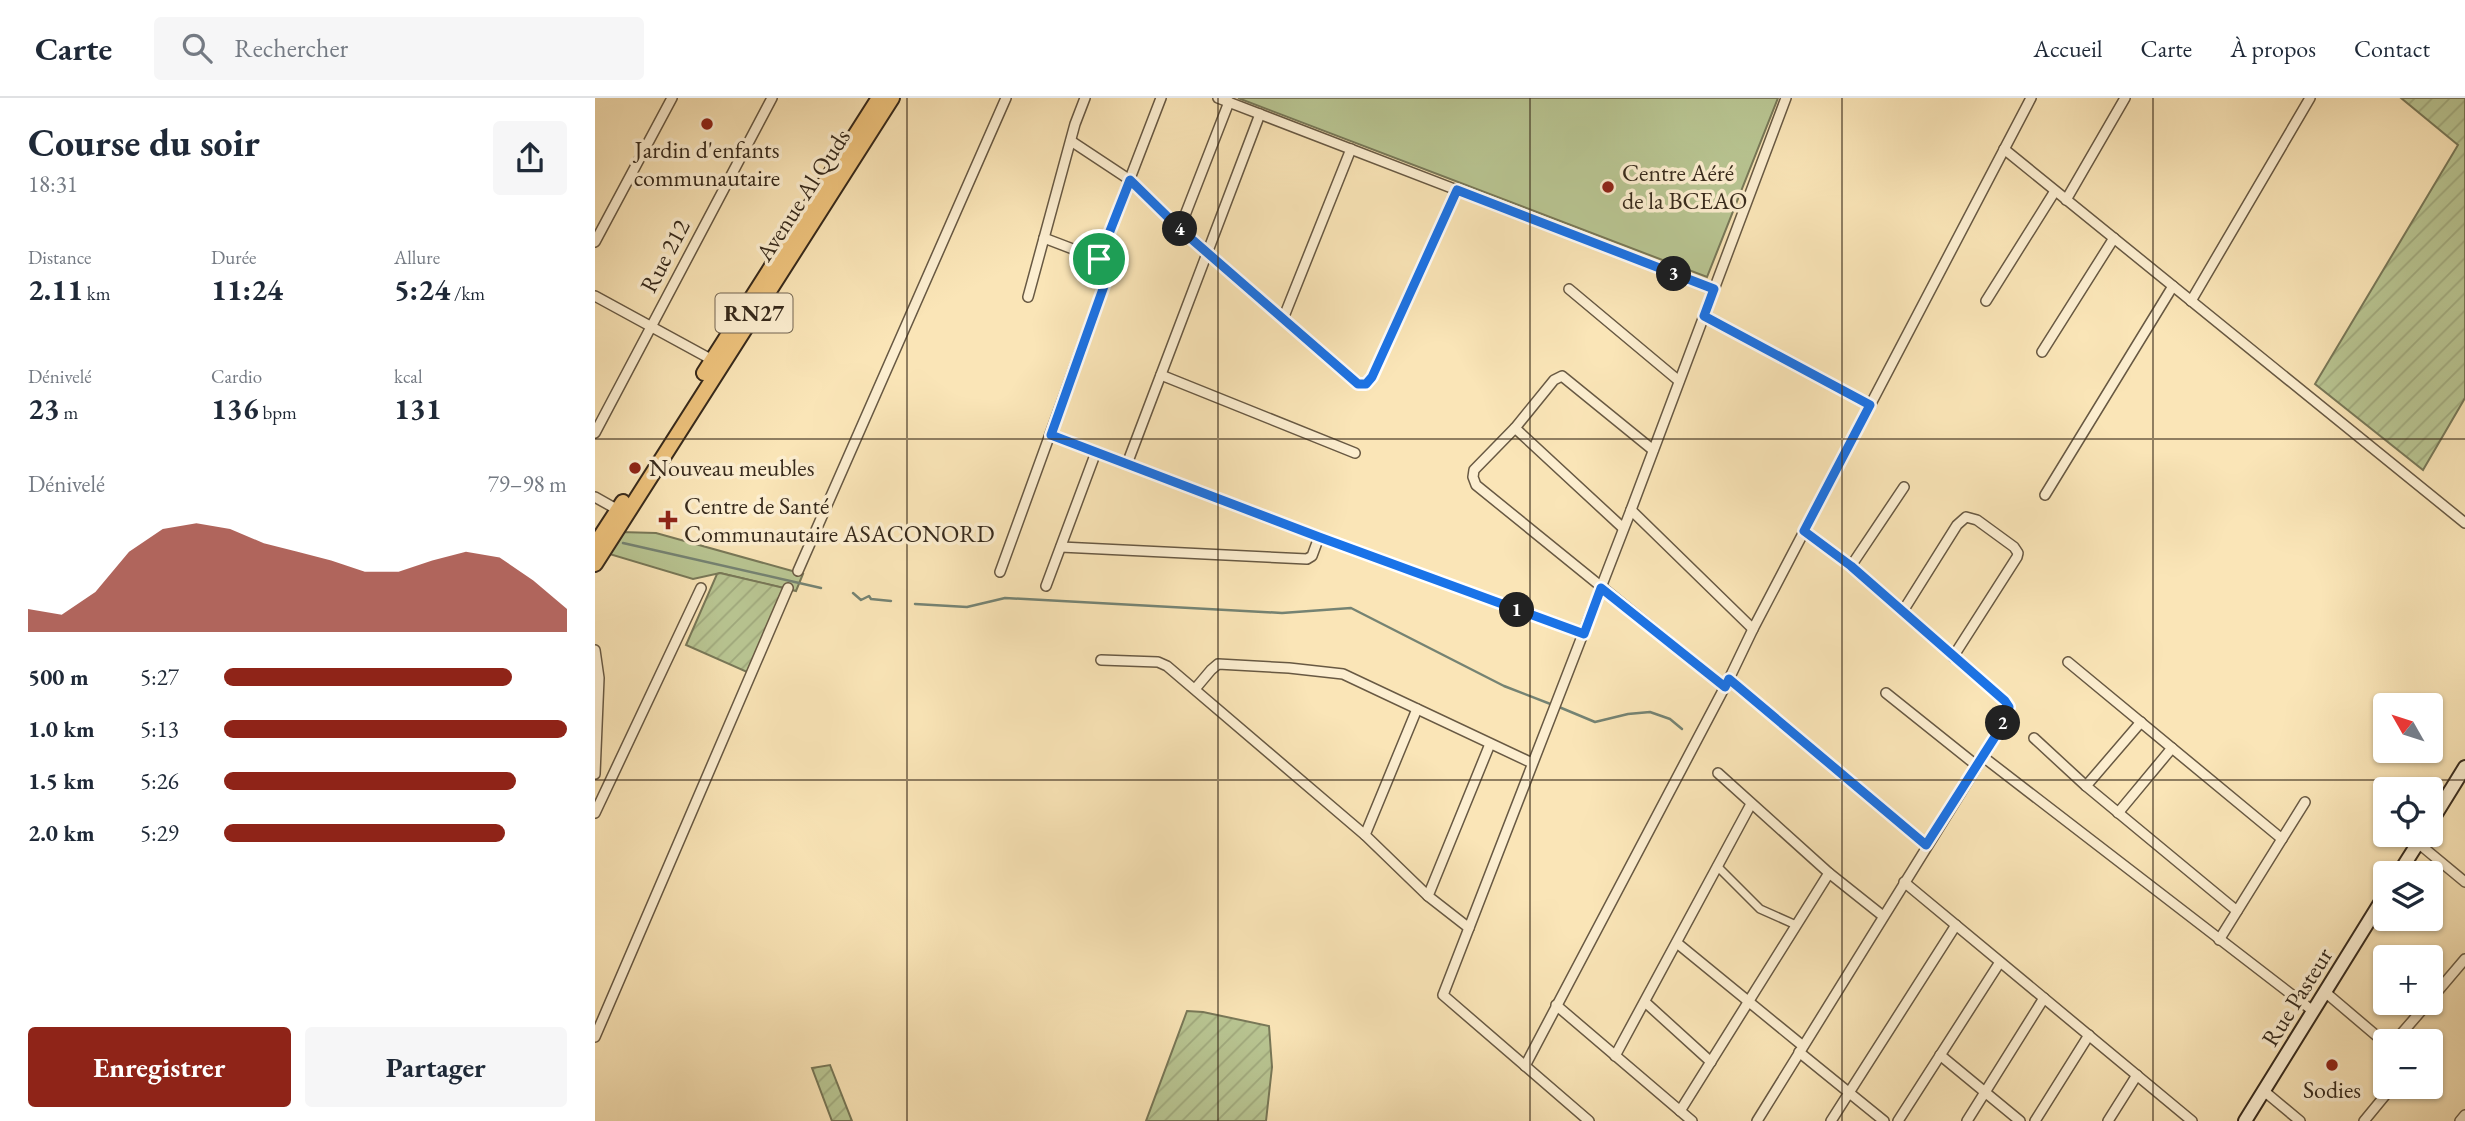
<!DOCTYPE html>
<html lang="fr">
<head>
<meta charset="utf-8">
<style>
	body { margin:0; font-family:"EB Garamond",serif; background:#f6f6f7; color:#1f2937; height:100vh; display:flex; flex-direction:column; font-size:26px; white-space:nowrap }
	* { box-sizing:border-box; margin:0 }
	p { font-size:23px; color:#747a83 }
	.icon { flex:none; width:38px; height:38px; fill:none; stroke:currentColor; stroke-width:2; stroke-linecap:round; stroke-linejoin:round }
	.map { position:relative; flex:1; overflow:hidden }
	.side { display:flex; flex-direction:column; background:#fff; width:595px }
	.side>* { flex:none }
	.needle { width:46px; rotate:309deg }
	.buttons { position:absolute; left:1778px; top:595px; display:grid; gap:14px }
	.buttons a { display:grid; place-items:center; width:70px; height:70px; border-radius:7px; background:#fff; box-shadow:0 2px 5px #0004; font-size:35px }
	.pin { position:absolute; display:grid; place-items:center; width:60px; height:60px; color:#fff; margin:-30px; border:4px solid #fff; border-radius:50%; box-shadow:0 2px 7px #0007 }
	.km { position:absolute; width:35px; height:35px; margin:-18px; border-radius:50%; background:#222; color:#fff; font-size:19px; line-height:35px; text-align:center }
	.round { display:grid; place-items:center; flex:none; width:74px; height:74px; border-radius:7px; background:#f6f6f7 }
	.headline { display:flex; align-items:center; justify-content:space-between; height:119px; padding:0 28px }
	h1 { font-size:38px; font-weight:700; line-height:52px }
	.metrics { display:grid; grid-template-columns:repeat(3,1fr); gap:10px; height:119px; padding:7px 28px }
	.metrics div { display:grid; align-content:center }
	.metrics b { font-size:30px; font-weight:700 }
	.metrics small { font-size:19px; font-weight:400 }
	.metrics p { font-size:19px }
	.chart { height:196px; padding:14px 28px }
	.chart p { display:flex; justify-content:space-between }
	.chart svg { width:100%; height:126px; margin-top:7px; fill:#8f2418; opacity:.7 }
	.cta { display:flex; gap:14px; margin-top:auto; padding:14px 28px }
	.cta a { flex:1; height:80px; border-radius:7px; background:#8f2418; color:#fff; font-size:28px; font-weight:700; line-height:80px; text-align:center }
	.cta a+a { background:#f6f6f7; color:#1f2937 }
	ul { padding:0 28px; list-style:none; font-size:23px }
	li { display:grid; grid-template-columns:112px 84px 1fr; align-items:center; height:52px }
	li i { height:18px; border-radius:9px; background:#8f2418 }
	header { display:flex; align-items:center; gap:42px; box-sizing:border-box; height:98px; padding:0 35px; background:#fff; border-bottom:2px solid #e0e1e3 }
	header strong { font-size:33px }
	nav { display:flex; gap:38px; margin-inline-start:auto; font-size:24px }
	.search { width:490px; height:63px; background:#f6f6f7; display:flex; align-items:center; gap:18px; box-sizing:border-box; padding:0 24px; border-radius:7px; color:#747a83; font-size:26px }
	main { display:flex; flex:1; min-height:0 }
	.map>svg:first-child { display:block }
</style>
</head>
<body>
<header>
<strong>Carte</strong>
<div class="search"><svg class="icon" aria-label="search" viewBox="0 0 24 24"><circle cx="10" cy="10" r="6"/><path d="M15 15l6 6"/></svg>Rechercher</div>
<nav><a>Accueil</a><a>Carte</a><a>À propos</a><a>Contact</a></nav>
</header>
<main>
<section class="side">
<div class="headline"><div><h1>Course du soir</h1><p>18:31</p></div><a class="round"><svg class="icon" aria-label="share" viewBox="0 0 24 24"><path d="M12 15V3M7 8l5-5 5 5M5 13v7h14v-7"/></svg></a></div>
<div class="metrics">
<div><p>Distance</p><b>2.11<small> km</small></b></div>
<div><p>Durée</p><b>11:24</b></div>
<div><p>Allure</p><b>5:24<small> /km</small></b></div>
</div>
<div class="metrics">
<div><p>Dénivelé</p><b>23<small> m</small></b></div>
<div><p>Cardio</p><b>136<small> bpm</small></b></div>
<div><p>kcal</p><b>131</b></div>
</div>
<div class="chart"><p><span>Dénivelé</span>79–98 m</p>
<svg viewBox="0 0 160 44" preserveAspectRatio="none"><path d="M0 44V36L10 38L20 30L30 16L40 8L50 6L60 8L70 13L80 16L90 19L100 23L110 23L120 19L130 16L140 18L150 26L160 36V44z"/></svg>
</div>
<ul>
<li><b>500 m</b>5:27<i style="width:84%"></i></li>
<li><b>1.0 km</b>5:13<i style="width:100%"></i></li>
<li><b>1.5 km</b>5:26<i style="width:85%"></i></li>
<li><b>2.0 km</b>5:29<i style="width:82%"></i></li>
</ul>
<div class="cta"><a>Enregistrer</a><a>Partager</a></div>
</section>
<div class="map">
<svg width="1870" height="1023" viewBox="0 0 1870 1023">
	<defs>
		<pattern id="garden-furrows" width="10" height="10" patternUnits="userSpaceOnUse" patternTransform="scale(1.75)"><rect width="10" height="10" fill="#b9c693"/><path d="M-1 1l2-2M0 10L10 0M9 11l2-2" fill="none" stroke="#a0aa7e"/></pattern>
	</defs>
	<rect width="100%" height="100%" fill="#fae5b7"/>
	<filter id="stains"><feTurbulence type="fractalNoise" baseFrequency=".00286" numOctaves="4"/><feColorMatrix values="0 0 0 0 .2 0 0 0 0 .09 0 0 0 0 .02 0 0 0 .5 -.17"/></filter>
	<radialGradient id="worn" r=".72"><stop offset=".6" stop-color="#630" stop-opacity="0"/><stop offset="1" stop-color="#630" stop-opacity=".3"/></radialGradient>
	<g fill="#b9c693" stroke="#787858" stroke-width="2">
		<path d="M643,0H1183L1112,179Z"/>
		<path d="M25,434L61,435L208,476L201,493L125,475L98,481L11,455Z"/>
	</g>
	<g fill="url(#garden-furrows)" stroke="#787858" stroke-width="2">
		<path d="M1806,0H1870V300L1828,372L1720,286L1863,47Z"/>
		<path d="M125,475L189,490L152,574L91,547L122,476Z"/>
		<path d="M592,913L608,914L674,928L677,969L671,1023H551Z"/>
		<path d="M235,967L257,1023H237L217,970Z"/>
	</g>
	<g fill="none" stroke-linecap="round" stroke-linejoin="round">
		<g stroke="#758373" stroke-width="2.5">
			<path d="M28,445L226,490"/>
			<path d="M258,495L266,502L274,498L276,501L296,503"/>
			<path d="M320,506L372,509L410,500L687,515L756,510L909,588L958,607"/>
			<path d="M964,609L1000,624L1033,616L1055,614L1075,621L1087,631"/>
		</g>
		<g stroke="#685943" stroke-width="10">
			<path id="pedestrian" d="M1122,768L1165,811L1201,827"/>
		</g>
		<g stroke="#685943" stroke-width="12">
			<g id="minor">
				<path d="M623,0L1119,191"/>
				<path d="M476,43L535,82L585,130L763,286H771L777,279L862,92"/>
				<path d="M1409,51L1870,425"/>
				<path d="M1471,102L1530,0"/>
				<path d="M585,130L634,4"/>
				<path d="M0,144L77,0"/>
				<path d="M504,161L566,0"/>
				<path d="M974,191L1084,283"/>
				<path d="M0,198L121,264"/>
				<path d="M433,199L480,26L490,0"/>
				<path d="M1391,203L1460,93"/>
				<path d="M1596,203L1715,0"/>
				<path d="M1109,218L1275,307"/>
				<path d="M688,221L756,51"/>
				<path d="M1447,254L1519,140"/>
				<path d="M566,277L760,355"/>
				<path d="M920,330L1028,430"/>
				<path d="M0,335L177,0"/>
				<path d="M456,337L724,439L989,536"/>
				<path d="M1058,352L967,278L959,282L920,330L879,372L878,379L881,387L1130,589"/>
				<path d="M532,366L665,16"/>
				<path d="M1450,397L1578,188"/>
				<path d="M0,399L23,412"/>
				<path d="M1036,412L1158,531"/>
				<path d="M466,449L712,461L717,458L724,439"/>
				<path d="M1256,468L1309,389"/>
				<path d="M203,473L411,0"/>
				<path d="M405,474L514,174V169L504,161L449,140"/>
				<path d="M451,488L501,354"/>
				<path d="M1308,513L1362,427L1371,419L1382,422L1419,449L1423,455L1422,459L1358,559"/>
				<path d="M0,552L4,580L0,676"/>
				<path d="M506,562L563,564L572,568L770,737"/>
				<path d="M1473,564L1687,741"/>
				<path d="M1134,581L1331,747"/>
				<path d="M600,591L616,572L623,566L694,570L748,576L937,665"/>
				<path d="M1291,595L1381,667"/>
				<path d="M822,611L770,737L833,798"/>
				<path d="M1439,640L1491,688L1642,813"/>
				<path d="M1387,658L1718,913"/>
				<path d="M1123,675L1234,775L1288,818"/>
				<path d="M1491,688L1546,624"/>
				<path d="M0,715L106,490"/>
				<path d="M1523,715L1577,650"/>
				<path d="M1823,745L1870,784"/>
				<path d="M1309,784L1597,1023"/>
				<path d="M874,830L833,798L895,646"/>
				<path d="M1624,842L1710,704"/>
				<path d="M1082,845L1208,948"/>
				<path d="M1730,894L1790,945"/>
				<path d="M1836,901L1870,861"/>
				<path d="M1050,904L1116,964"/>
				<path d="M961,907L1097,1023"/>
				<path d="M0,939L193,490"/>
				<path d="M1800,943L1833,905"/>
				<path d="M1204,954L1289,1023"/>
				<path d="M1345,957L1425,1023"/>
				<path d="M1020,958L1156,706"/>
				<path d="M930,968L1134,581L1158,531L1436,0"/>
				<path d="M1669,993L1705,1023"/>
				<path d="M1085,1013L1234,775"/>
				<path d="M994,1023L848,897L1036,412L1191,0"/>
				<path d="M1162,1023L1412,620L1414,609L1410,603L1256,468L1209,433"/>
				<path d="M1236,1023L1361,827"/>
				<path d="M1303,1023L1405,864"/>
				<path d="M1372,1023L1449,900"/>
				<path d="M1440,1023L1494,937"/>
				<path d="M1513,1023L1542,977"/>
				<path d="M1769,1023L1797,989"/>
				<path d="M1865,1023L1870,1017"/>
			</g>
		</g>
		<g stroke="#372a1c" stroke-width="16">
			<g id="secondary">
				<path d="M1836,724L1870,669"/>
				<path d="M1804,775L1828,737"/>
				<path d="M1650,1023L1790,797"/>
			</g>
		</g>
		<g stroke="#372a1c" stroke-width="18">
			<g id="primary">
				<path d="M109,275L284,0"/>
				<path d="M0,447L28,404"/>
				<path d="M0,466L297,0"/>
			</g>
		</g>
		<use href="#pedestrian" stroke="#fceed0" stroke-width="7"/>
		<use href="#minor" stroke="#fceed0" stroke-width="9"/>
		<use href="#secondary" stroke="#fceed0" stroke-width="12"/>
		<use href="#primary" stroke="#edc27c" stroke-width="14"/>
	</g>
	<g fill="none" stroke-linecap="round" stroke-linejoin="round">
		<g stroke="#fff" stroke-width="14">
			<path id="route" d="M535,82L585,131L763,286H771L777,279L862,92L1119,191L1109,218L1275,307L1209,433L1256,468L1410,603L1414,609L1412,620L1331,747L1134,581L1130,589L1006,490L989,536L724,439L456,337L514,174V169L504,161Z"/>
		</g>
		<use href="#route" stroke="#1a73e8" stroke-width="9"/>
	</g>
	<path fill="none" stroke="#372a1c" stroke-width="2" stroke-opacity="0.55" d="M312,0V1023M623,0V1023M935,0V1023M1247,0V1023M1558,0V1023M0,341H1870M0,682H1870"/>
	<g fill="#8f2418" stroke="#fceed0" stroke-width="2.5">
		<circle cx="112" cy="26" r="7"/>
		<circle cx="1013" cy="89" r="7"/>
		<circle cx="40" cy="370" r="7"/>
		<path d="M69.5 411.5h7v7h7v7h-7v7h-7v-7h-7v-7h7z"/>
		<circle cx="1737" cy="967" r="7"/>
	</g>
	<g text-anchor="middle" stroke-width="7" stroke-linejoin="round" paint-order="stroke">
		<rect fill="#fceed0" stroke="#726552" stroke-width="2" x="120.5" y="195.5" width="77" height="39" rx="5"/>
		<g font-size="23" font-weight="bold" fill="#372a1c">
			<text x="159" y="223">RN27</text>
		</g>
		<g font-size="24" fill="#372a1c" stroke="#fceed0" text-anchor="start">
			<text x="112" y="60" text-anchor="middle">Jardin d'enfants<tspan x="112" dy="28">communautaire</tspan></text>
			<text x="1027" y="83">Centre Aéré<tspan x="1027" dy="28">de la BCEAO</tspan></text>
			<text x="54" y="378">Nouveau meubles</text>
			<text x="89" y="416">Centre de Santé<tspan x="89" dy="28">Communautaire ASACONORD</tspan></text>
			<text x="1737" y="1000" text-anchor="middle">Sodies</text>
		</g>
		<g font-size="24" fill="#372a1c" stroke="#fceed0">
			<text transform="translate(208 97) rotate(-57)" y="8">Avenue Al Quds</text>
			<text transform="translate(70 158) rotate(-62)" y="8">Rue 212</text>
			<text transform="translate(1702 899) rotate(-58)" y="8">Rue Pasteur</text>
		</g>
	</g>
	<rect width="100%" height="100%" filter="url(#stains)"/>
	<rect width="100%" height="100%" fill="url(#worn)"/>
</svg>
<div class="buttons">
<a><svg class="needle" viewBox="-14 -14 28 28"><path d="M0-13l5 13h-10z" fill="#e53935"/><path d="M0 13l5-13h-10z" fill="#747a83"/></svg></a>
<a><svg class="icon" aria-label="locate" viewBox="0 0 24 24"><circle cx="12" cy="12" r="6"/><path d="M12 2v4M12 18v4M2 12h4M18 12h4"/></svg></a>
<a><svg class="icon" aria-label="layers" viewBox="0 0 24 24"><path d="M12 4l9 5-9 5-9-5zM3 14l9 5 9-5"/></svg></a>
<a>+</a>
<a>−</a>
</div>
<div class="pin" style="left:504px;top:161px;background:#1e9e55"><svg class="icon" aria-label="arrive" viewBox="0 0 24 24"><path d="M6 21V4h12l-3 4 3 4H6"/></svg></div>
<b class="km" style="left:922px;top:512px">1</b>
<b class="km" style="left:1408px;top:625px">2</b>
<b class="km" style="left:1079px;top:176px">3</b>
<b class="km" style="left:585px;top:131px">4</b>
</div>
</main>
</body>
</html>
